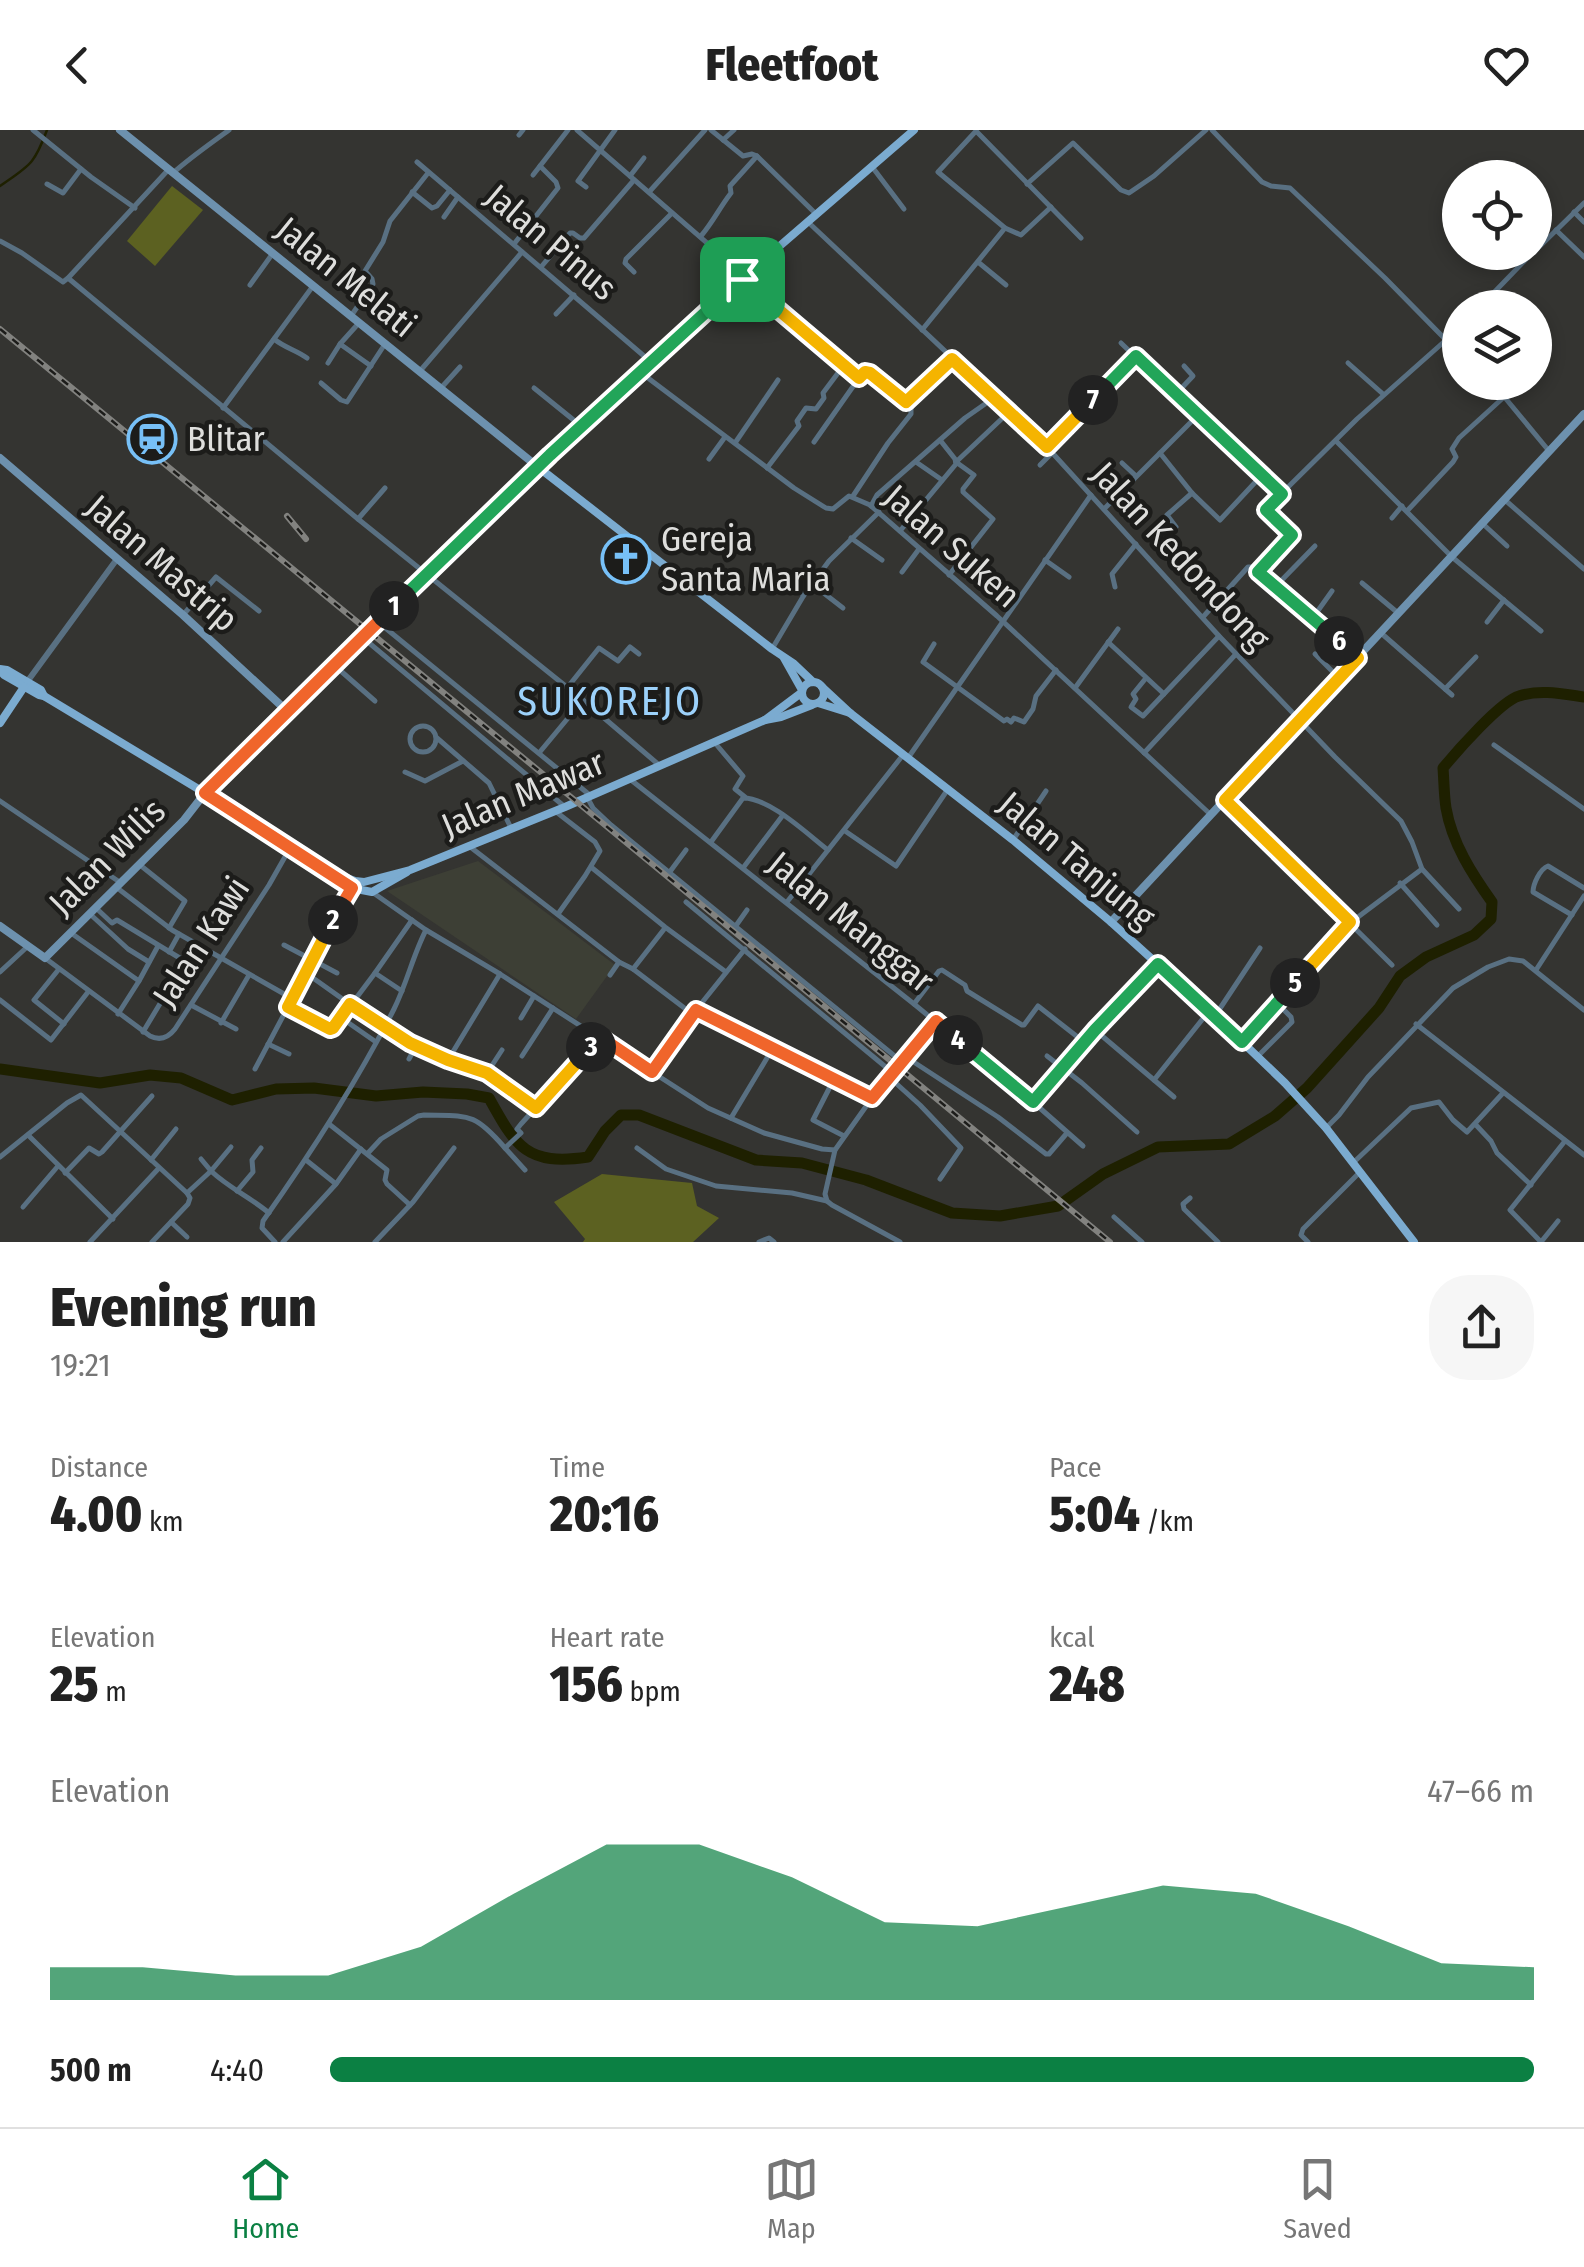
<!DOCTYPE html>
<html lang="en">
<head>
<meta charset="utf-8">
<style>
	body { margin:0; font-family:"Fira Sans Condensed",sans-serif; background:#f6f6f6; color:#222; height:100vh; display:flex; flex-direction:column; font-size:38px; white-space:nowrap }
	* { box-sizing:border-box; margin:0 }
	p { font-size:32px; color:#767676 }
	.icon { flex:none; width:55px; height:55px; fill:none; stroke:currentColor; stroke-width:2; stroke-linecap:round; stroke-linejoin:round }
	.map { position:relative; height:1112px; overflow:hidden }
	.panel { display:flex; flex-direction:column; background:#fff; flex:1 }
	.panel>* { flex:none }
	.buttons { position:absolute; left:1442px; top:30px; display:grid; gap:20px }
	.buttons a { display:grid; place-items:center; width:110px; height:110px; border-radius:50%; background:#fff; box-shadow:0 5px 15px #0003; font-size:50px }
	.pin { position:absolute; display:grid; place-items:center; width:85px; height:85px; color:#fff; margin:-42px; border-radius:20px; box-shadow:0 5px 15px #0006 }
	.km { position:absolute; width:50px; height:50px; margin:-25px; border-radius:50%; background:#222; color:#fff; font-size:28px; line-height:50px; text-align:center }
	.round { display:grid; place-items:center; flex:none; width:105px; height:105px; border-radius:40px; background:#f6f6f6 }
	.head { display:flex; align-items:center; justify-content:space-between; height:170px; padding:0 50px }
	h1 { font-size:55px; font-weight:800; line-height:75px }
	.metrics { display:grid; grid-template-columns:repeat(3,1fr); gap:15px; height:170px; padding:10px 50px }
	.metrics div { display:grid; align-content:center }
	.metrics b { font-size:50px; font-weight:800 }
	.metrics small { font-size:28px; font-weight:400 }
	.metrics p { font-size:28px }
	.chart { height:280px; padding:20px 50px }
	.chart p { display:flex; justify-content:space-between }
	.chart svg { width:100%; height:180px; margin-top:10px; fill:#0b8043; opacity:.7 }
	ul { padding:0 50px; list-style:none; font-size:32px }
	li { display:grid; grid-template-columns:160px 120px 1fr; align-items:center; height:75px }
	li i { height:25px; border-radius:12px; background:#0b8043 }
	header { display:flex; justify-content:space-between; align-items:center; height:130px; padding:0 50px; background:#fff; font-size:45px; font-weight:800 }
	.menu { display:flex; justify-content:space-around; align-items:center; height:140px; border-top:2px solid #e0e0e0; background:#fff; font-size:28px; color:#767676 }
	.menu a { display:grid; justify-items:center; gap:5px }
	.menu .active { color:#0b8043 }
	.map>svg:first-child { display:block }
</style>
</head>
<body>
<header><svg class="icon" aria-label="back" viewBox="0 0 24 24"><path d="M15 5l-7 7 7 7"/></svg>Fleetfoot<svg class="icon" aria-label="heart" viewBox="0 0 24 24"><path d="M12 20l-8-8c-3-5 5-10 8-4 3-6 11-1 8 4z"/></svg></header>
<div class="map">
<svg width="1584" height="1112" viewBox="0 0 1584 1112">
	<rect width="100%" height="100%" fill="#343431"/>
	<path fill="#3d3f35" d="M478,731L615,835L576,889L387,761Z"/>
	<g fill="#5c6121">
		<path d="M172,56L203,80L155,136L127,111Z"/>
		<path d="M602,1044L692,1053L697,1076L719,1088L693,1112H583L585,1109L554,1072Z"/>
	</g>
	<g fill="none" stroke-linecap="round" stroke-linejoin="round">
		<path stroke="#1e2000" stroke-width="2.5" d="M0,56C30,35 34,35 47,0"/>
		<path stroke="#1e2000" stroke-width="11" d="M0,939L100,953L150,945L181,948L232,970L276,959L314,958L376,966L423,962L467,964L489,968C516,1017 527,1036 588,1027L605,1001L621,985H639L756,1030L802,1033L866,1050L952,1083L1000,1086L1058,1076L1103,1044L1158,1017L1229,1014L1275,986L1307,958L1379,878L1400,846L1426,827L1474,805L1491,789L1492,772C1472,744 1452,713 1446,678C1444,665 1444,651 1443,638C1457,621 1501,571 1519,566C1540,559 1563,564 1584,567"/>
		<g stroke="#597082" stroke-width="5">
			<path d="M33,0L91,47L135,78"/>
			<path d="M577,0L745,146"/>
			<path d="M711,0L743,26L752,24L757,26L816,84"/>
			<path d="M1212,0L1262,52L1271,56L1290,58L1385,148L1446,210"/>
			<path d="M977,2L1081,108"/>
			<path d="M519,5L523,0"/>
			<path d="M723,10L734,0"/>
			<path d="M417,32L651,232"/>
			<path d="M873,38L904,79"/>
			<path d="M173,43C191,27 210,14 229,0"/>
			<path d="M533,45L540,36"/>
			<path d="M630,46L644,28"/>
			<path d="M47,54L63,63L81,39"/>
			<path d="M1027,54L1073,13L1121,60L1129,63L1154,46L1206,0"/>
			<path d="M586,57L578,51L615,0"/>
			<path d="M650,61L705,0"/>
			<path d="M412,62L432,78L437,76L450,60"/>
			<path d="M1574,82L1584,92"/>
			<path d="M444,87L458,67"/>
			<path d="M808,92L1047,317L1219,506L1335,627L1401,691L1412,712L1422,739L1459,779"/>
			<path d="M1005,98L1021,105L1051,77"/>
			<path d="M1556,100L1584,127"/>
			<path d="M701,106C713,92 720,77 731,63L730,56L757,26"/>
			<path d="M0,111L22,123L63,152L68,148L358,389L583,570L659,635"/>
			<path d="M514,114L558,58L556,52L540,36L568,0"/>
			<path d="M1535,121L1584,73"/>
			<path d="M978,132L1006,155"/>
			<path d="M541,137L570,103H573L580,108H584L634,50"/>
			<path d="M634,142L625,133L626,129L672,83"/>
			<path d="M69,147L169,39"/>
			<path d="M742,150L859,248"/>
			<path d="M250,155L273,123"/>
			<path d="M1479,178L1533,122"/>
			<path d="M556,184L574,165"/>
			<path d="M351,186L373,154L372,149L365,141L383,112L390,91L428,43"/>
			<path d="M922,200L1005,98L938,42L976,1"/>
			<path d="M274,209C285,218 296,220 307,228"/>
			<path d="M1121,213L1197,286"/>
			<path d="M340,214L358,194"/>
			<path d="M328,233L340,214L371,236"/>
			<path d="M1348,233L1383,264"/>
			<path d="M420,241L522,122"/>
			<path d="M640,242L794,358L826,378L833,379L849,366L870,375L997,486L1210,684"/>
			<path d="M1492,252L1549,321"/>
			<path d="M321,253L341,270L347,272L385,214"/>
			<path d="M441,258L460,237"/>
			<path d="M534,258L581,296"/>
			<path d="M1176,264L1193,246L1184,236"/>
			<path d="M906,272L952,229"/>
			<path d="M223,278L313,156"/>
			<path d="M1336,311L1452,427L1541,501"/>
			<path d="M814,312L859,248L866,242L886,255L911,279V284L888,313L853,366"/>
			<path d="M735,313L778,250"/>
			<path d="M1047,317L1136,226"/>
			<path d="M1160,323L1192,363L1220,390L1262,345"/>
			<path d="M709,329L725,307"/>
			<path d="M916,332L942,350"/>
			<path d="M1122,333L1136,346"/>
			<path d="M1040,335L1052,323"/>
			<path d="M767,338L799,296L797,291L806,278L816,279L824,268L823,263L844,235"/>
			<path d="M1505,370L1584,439"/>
			<path d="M871,376L877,365L965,288L995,267"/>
			<path d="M1104,379L1197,286L1281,364L1357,289L1446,210L1453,204L1460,213"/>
			<path d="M1407,381L1453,332L1456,327L1452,319L1459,308L1504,267"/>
			<path d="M1392,388L1402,376"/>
			<path d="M358,389L385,358"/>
			<path d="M1483,394L1507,416"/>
			<path d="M1176,397L1167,385L1192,363"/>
			<path d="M900,401L956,334L955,329L940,310"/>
			<path d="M851,408L882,430"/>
			<path d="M1045,430L1069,447"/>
			<path d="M902,442L919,419"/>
			<path d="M1258,442L1292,405L1266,380L1281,364"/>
			<path d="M949,445L993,389L963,362V359L974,345L956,332L1010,281"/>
			<path d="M785,452L804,465"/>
			<path d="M1362,453L1398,483"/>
			<path d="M812,454L843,478"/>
			<path d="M1115,457L1112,444L1136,414"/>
			<path d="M1275,457L1315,416"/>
			<path d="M183,485L216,447L259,481"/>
			<path d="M1203,487L1248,437H1251L1359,528"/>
			<path d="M1312,489L1332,461"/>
			<path d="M378,492L591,666"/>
			<path d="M1487,492L1504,470"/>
			<path d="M1381,503L1452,565"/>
			<path d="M362,507L565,677"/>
			<path d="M1108,512L1164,564"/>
			<path d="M934,514L923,532L1004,591L1007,589L1011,592L1014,588L1024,592L1033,579L1036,566L1056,540"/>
			<path d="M772,519L804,465L829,431L879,382"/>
			<path d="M1315,524L1338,547"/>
			<path d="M334,535L375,571"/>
			<path d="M1146,548L1133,564L1136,569L1131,577L1143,586L1219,506"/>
			<path d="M567,558L599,518L618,531L630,517L639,524"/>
			<path d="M1075,558L1118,499"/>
			<path d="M1445,559L1476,527"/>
			<circle cx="423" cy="609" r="13"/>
			<path d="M437,608L489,653L511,698"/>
			<path d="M715,613L743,646L735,659L745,667"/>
			<path d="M1494,615L1584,679"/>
			<path d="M539,623L583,570"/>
			<path d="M1144,623L1236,524"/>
			<path d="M908,628L1091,365"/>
			<path d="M405,642L425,651L463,631"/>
			<path d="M631,650L914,874L1033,972L1095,900L1158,833"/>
			<path d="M587,667L593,678L611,695L902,932"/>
			<path d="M1225,670L1392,835"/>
			<path d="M0,671L121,753"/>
			<path d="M555,681L595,712L600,721L585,746L558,784"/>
			<path d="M845,701L896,736L948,659"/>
			<path d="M1013,710L1046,661"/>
			<path d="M711,712L743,668C770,668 806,703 828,720"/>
			<path d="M469,716L619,832L633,839L687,880H696L872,968"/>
			<path d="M140,735L185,771L169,798"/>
			<path d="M591,737L665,797L726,842"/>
			<path d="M743,738L783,685"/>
			<path d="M669,743L686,720"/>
			<path d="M1400,753L1437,795"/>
			<path d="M116,757L172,800L293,869"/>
			<path d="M372,762L426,800L500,844L708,978L764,1003L822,1019L835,1020"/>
			<path d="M686,772L893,943"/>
			<path d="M787,772L903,625"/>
			<path d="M96,778L112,793L117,790L183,830"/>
			<path d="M90,784L128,819L149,832"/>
			<path d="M1572,785L1533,762C1533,754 1540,739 1548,736L1584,758"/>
			<path d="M735,797L747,780"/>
			<path d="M71,803L139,851L118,884"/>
			<path d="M284,815L337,843"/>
			<path d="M169,822L179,804"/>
			<path d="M45,828L150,906C160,911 168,908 175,899L269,755L290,718"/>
			<path d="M59,839L34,870L64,894"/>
			<path d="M633,839L665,798"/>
			<path d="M1536,840L1584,766"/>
			<path d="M0,842L27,817"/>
			<path d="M306,843L351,875"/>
			<path d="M375,843L351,875L384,895"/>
			<path d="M610,845L619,832"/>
			<path d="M139,851L158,816"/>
			<path d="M402,861L375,843L412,790"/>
			<path d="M0,870L51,910L88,862"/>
			<path d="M914,874L939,841L942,840L965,855L967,861L1022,895H1024L1038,876L1084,912"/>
			<path d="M191,875L236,899"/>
			<path d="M288,877L330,899L333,898L340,887L376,912"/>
			<path d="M1215,886L1260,818"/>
			<path d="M521,888L534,866"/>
			<path d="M221,893L249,845"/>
			<path d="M1416,894L1584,1025"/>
			<path d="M383,897L432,923L487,943L536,978"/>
			<path d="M1095,900L1154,950L1209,881"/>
			<path d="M143,902L167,862"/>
			<path d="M1242,912L1278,874"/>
			<path d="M268,914L289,924"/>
			<path d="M522,926L553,878"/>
			<path d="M1047,926L1082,953L1137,1002"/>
			<path d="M1258,926L1292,892L1291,887L1278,874L1350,793L1422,739"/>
			<path d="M906,927L998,987L1046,1024H1049L1067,1003"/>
			<path d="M409,929L416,916"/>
			<path d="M448,930L500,844"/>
			<path d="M255,939L351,758"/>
			<path d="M652,942L696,880L745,819"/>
			<path d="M487,943L502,920"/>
			<path d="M889,947L920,975L961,1018L940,1049"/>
			<path d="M834,949L813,990L844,1006"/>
			<path d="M1154,950L1174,967"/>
			<path d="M1033,972L1083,1016"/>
			<path d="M731,988L773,918"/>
			<path d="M329,994L387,1040L385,1050L387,1054L410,1075"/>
			<path d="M1476,995L1491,1011L1497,1023L1531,1055"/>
			<path d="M1326,998L1339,985L1368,947L1453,858L1488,837L1509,829L1523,831L1584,880"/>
			<path d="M28,1005L113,1089"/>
			<path d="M505,1018L525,1040"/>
			<path d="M637,1018L666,1039L716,1056L792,1063L827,1071"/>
			<path d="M368,1023L381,1009L418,986L424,985C469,986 474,982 505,1018L521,1003L517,999L521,994L600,907"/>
			<path d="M0,1027L67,973L81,965L187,1063L211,1041C229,1058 250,1067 269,1083"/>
			<path d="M201,1029L211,1041L231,1017"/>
			<path d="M151,1030L176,999"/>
			<path d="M306,1030L336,1054"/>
			<path d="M1354,1032L1411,978L1439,972L1453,990L1467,1002L1503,963"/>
			<path d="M65,1043L89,1018L99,1024L102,1022L152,966"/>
			<path d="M237,1061L253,1042L252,1030L261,1018"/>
			<path d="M1190,1068L1183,1074L1184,1079L1218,1112"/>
			<path d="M23,1077L58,1036"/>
			<path d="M1114,1087L1142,1112"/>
			<path d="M171,1092L187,1107"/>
			<path d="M90,1112L159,1038"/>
			<path d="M152,1112L188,1074L190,1068L187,1063"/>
			<path d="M275,1112L262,1098L263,1091C311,1023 356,954 394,879C407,853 413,825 426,800"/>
			<path d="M283,1112L336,1054L361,1019"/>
			<path d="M375,1112L413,1072L454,1018"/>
			<path d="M759,1112L769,1108L774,1112"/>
			<path d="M900,1112L832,1075L827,1071L825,1064L835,1020L872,968L935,891"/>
			<path d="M1308,1112L1301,1105L1303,1099L1360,1042"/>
			<path d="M1541,1112L1510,1080L1565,1011"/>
			<path d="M1541,1112L1558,1091"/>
		</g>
		<path stroke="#597082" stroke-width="6" d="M27,552L117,429"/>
		<g stroke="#6d91ae" stroke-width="8">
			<path d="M120,0L538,337"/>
			<path d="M0,328L183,485L287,581"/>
			<path d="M1111,792L1584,284"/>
			<path d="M0,796L45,828L184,690L205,663"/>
		</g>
		<g stroke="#7babd0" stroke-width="8">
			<path d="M538,337L772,519L793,533L813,552"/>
			<path d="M784,528L802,560"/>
			<path d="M0,539L7,540L41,560L44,566"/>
			<path d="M0,540L4,545L39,565L44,566L205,663L351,758L372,762L407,742"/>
			<circle cx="813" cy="563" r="11"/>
			<path d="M822,557L850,583L1013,710L1111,792L1215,886L1285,953L1326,998L1414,1112"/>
			<path d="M818,573L850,583"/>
			<path d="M765,590L781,587L812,575"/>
			<path d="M0,593L24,557"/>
			<path d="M205,663L320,548L550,325L745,146L914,0"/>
			<path d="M320,738L355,751L364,752L410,740L565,677L765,590L801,563"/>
		</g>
		<g stroke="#82827f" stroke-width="6">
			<g id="rail">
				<path d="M0,199L577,672L1110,1112"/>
				<path d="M287,386L306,409"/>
			</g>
		</g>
		<use href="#rail" stroke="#1c1c1a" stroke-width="2.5" stroke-dasharray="8" stroke-linecap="butt"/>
	</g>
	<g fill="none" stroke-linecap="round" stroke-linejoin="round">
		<g stroke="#fff" stroke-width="20">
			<path id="split-1" d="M394,476L550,325L742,149"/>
		</g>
		<g stroke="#fff" stroke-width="20">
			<path id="split-2" d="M333,790L352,758L205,663L394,476"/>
		</g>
		<g stroke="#fff" stroke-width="20">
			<path id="split-3" d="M333,790L288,877L330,899L333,898L350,874L410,913L448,930L487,943L536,978L591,917"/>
		</g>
		<g stroke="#fff" stroke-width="20">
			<path id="split-4" d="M591,917L600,907L652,942L696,880L872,968L936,891L958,910"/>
		</g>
		<g stroke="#fff" stroke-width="20">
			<path id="split-5" d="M958,910L1033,972L1095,900L1158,834L1242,912L1295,853"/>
		</g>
		<g stroke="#fff" stroke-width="20">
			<path id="split-6" d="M1295,853L1350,792L1225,670L1358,528L1339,511"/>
		</g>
		<g stroke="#fff" stroke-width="20">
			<path id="split-7" d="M1093,270L1136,226L1282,364L1266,380L1292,405L1258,442L1339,511"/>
		</g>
		<g stroke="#fff" stroke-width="20">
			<path id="split-8" d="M742,149L859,248L865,242L870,243L906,272L952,229L1047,317L1093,270"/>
		</g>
		<use href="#split-1" stroke="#22a559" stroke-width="12"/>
		<use href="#split-2" stroke="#f0652b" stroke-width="12"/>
		<use href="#split-3" stroke="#f5b400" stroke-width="12"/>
		<use href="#split-4" stroke="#f0652b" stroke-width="12"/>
		<use href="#split-5" stroke="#22a559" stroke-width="12"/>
		<use href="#split-6" stroke="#f5b400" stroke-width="12"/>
		<use href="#split-7" stroke="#22a559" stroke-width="12"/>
		<use href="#split-8" stroke="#f5b400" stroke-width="12"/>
	</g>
	<defs>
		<g id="station-ring" transform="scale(2.5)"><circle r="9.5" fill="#1c1c1a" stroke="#77c0f7" stroke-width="1.5"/><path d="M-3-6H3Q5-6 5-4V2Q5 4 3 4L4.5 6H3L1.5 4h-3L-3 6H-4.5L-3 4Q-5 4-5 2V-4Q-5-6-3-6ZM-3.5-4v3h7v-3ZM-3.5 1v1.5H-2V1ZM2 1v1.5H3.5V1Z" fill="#77c0f7"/></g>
		<g id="church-ring" transform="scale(2.5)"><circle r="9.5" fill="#1c1c1a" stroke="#77c0f7" stroke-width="1.5"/><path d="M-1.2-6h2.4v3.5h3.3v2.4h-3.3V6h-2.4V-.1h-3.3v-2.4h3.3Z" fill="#77c0f7"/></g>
	</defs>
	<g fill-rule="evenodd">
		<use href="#station-ring" x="152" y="309"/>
		<use href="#church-ring" x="626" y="429"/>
	</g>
	<g text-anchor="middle" stroke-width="9" stroke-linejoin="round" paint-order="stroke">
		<g font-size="35" fill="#dededc" stroke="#1c1c1a">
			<text transform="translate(551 112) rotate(40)" y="12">Jalan Pinus</text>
			<text transform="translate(346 147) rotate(39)" y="12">Jalan Melati</text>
			<text transform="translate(952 416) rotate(41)" y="12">Jalan Suken</text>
			<text transform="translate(1181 426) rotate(47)" y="12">Jalan Kedondong</text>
			<text transform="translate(162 433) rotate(41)" y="12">Jalan Mastrip</text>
			<text transform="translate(523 664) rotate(-23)" y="12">Jalan Mawar</text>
			<text transform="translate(107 727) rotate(-45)" y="12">Jalan Wilis</text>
			<text transform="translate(1077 730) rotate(40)" y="12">Jalan Tanjung</text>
			<text transform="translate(851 792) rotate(39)" y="12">Jalan Manggar</text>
			<text transform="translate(201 812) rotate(-57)" y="12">Jalan Kawi</text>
		</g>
		<g font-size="35" fill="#dededc" stroke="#1c1c1a" text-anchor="start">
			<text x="187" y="321">Blitar</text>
			<text x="661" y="421">Gereja<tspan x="661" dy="40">Santa Maria</tspan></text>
		</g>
		<g font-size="40" letter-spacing="2.5" fill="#9cd1fa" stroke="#1c1c1a">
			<text x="610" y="585">SUKOREJO</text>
		</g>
	</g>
</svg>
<div class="buttons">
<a><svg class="icon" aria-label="locate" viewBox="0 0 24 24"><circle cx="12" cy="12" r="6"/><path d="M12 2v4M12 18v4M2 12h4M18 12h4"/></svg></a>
<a><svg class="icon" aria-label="layers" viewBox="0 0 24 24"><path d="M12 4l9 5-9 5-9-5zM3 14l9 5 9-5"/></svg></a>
</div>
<div class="pin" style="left:742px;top:149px;background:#1e9e55"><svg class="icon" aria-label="arrive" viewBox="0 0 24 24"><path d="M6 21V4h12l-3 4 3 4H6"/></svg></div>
<b class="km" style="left:394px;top:476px">1</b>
<b class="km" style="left:333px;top:790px">2</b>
<b class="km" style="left:591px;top:917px">3</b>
<b class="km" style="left:958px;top:910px">4</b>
<b class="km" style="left:1295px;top:853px">5</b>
<b class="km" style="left:1339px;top:511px">6</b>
<b class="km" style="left:1093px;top:270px">7</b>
</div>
<section class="panel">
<div class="head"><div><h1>Evening run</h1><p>19:21</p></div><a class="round"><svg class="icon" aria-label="share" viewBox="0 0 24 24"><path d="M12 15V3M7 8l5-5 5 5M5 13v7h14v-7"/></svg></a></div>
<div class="metrics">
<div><p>Distance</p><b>4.00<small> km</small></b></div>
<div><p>Time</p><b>20:16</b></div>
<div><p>Pace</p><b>5:04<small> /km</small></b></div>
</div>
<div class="metrics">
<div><p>Elevation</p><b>25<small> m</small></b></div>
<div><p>Heart rate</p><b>156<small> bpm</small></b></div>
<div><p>kcal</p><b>248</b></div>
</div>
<div class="chart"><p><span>Elevation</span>47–66 m</p>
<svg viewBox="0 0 160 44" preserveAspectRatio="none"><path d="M0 44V36L10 36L20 38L30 38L40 31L50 18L60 6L70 6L80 14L90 25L100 26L110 21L120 16L130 18L140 26L150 35L160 36V44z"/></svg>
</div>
<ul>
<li><b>500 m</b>4:40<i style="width:100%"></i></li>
</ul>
</section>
<nav class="menu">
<a class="active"><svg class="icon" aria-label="home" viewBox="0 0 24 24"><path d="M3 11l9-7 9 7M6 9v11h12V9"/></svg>Home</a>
<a><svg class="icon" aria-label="map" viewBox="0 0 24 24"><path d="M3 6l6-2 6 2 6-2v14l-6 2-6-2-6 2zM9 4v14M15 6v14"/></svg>Map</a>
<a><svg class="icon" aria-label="saved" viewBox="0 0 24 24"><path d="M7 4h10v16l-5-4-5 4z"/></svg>Saved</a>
</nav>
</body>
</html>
